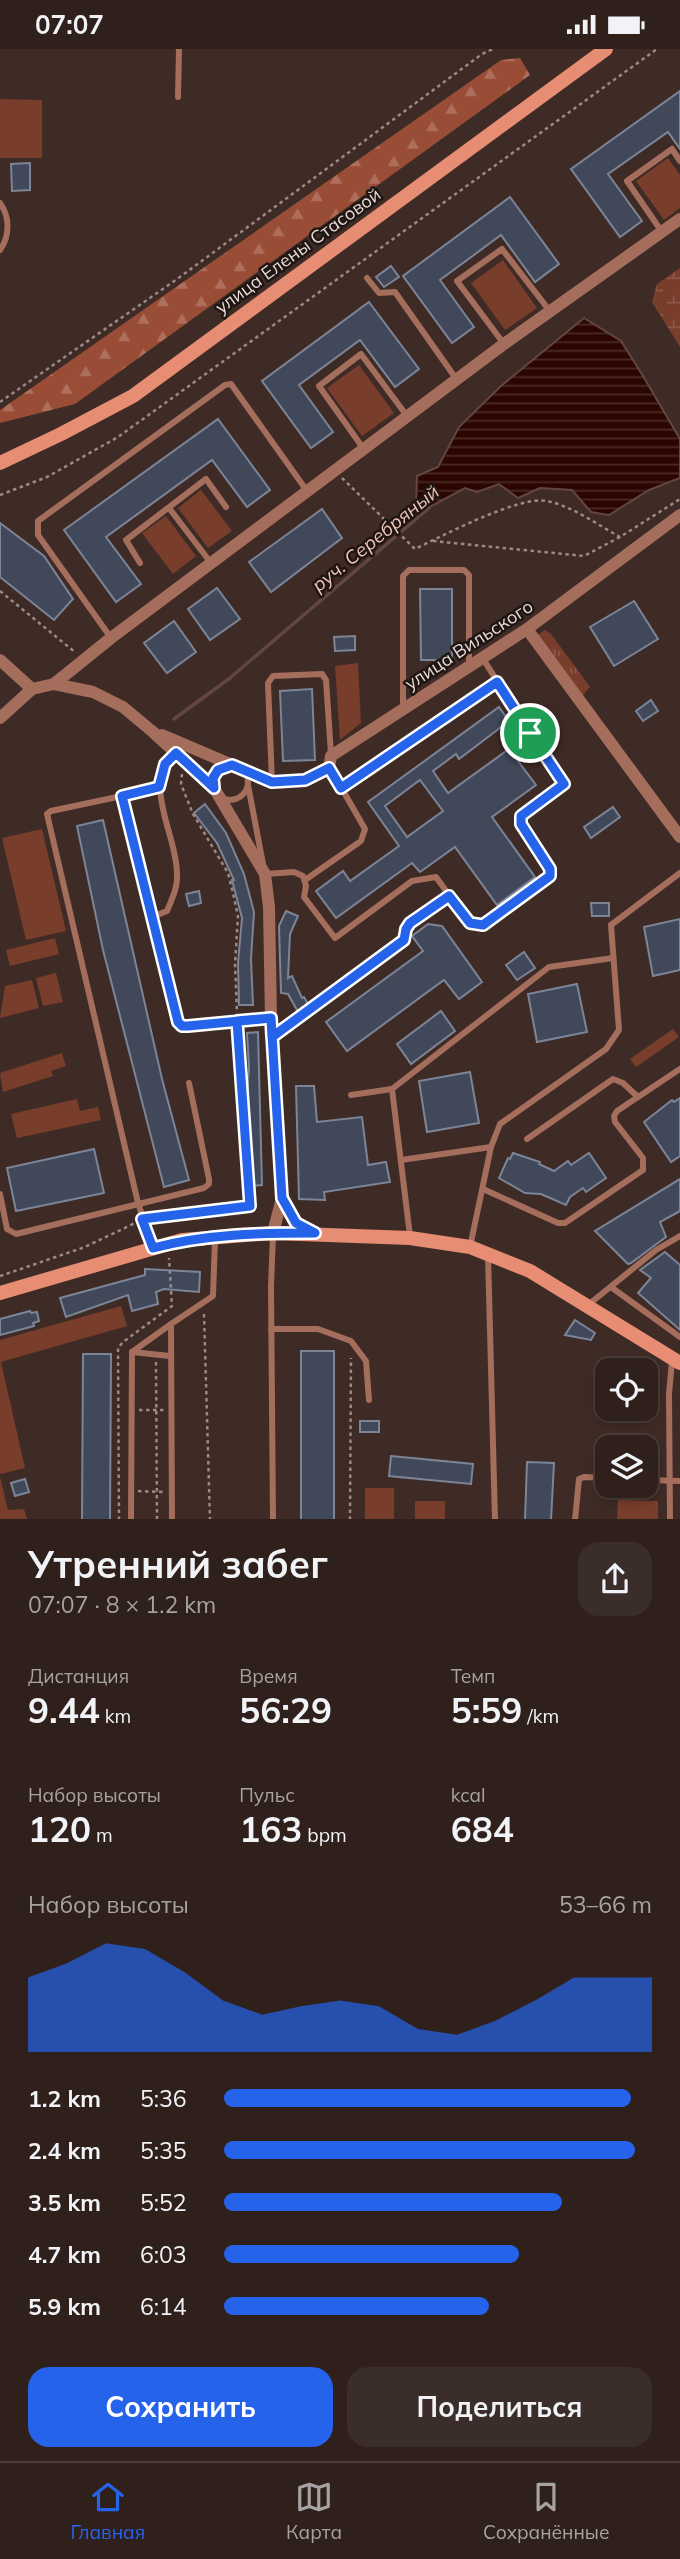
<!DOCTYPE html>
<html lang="ru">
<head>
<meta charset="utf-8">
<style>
	body { margin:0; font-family:Mulish,sans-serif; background:#3b2d29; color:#f1f3f6; height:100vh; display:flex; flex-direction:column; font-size:26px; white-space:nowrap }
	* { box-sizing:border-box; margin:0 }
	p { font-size:23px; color:#a7a3a3 }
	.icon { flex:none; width:38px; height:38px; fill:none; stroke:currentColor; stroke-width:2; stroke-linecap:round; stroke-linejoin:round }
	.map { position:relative; height:1470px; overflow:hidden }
	.drawer { display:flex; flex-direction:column; background:#2f201c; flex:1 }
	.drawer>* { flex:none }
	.tools { position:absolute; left:595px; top:1309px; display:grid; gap:14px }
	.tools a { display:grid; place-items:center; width:63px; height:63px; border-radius:14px; background:#2f201c; box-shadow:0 4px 10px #0003,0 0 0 2px #4a3e3b; font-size:35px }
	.pin { position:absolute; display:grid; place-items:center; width:60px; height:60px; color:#fff; margin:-30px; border:4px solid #fff; border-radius:50%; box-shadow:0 2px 7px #0007 }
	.round { display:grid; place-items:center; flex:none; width:74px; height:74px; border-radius:21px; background:#3b2d29 }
	.head { display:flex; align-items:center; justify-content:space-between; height:119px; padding:0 28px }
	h1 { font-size:38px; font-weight:700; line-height:52px }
	.metrics { display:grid; grid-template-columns:repeat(3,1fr); gap:10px; height:119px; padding:7px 28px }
	.metrics div { display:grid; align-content:center }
	.metrics b { font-size:35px; font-weight:700 }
	.metrics small { font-size:19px; font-weight:400 }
	.metrics p { font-size:19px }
	.chart { height:196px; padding:14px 28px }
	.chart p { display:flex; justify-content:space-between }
	.chart svg { width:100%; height:126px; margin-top:7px; fill:#2563eb; opacity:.7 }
	.button { display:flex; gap:14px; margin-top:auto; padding:14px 28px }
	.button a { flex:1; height:80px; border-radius:21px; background:#2563eb; color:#fff; font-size:28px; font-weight:700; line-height:80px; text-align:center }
	.button a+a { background:#3b2d29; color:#f1f3f6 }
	ul { padding:0 28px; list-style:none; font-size:23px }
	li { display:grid; grid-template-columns:112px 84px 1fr; align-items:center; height:52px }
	li i { height:18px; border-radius:9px; background:#2563eb }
	.status { display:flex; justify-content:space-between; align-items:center; height:49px; padding:0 35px; background:#2f201c; direction:ltr }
	.status svg { height:19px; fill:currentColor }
	.dock { display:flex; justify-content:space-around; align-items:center; height:98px; border-top:2px solid #4a3e3b; background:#2f201c; font-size:19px; color:#a7a3a3 }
	.dock a { display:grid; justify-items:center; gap:4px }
	.dock .selected { color:#2563eb }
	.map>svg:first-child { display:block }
</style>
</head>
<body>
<div class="status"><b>07:07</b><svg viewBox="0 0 49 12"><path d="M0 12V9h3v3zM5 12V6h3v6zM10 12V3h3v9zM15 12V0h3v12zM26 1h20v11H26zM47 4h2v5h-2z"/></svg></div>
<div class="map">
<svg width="680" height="1471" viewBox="0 0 680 1471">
	<defs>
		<pattern id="grass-tufts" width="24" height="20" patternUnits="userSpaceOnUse" patternTransform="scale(1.75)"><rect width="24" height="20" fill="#793d2c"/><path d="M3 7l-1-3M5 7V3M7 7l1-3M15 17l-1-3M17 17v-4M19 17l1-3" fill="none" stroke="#8c584a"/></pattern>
		<pattern id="forest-firs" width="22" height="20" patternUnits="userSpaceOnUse" patternTransform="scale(1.75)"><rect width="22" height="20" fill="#9a4d36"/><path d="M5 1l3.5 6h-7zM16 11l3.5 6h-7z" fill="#ad6e5c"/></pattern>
		<pattern id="wetland-marsh" width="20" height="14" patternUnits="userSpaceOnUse" patternTransform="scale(1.75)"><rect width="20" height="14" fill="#793d2c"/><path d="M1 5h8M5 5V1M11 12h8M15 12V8" fill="none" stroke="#8c584a"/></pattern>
		<pattern id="water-rules" width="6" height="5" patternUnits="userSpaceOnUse" patternTransform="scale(1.75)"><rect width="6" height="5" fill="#2b0600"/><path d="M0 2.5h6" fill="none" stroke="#4a2a24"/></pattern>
	</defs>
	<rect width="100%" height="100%" fill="#3f2b25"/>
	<path fill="url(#grass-tufts)" d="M545,581L551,585L590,638L582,647L538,586Z"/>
	<path fill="url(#forest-firs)" d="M520,9L530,26L75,355L0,374V361L501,11Z"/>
	<path fill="url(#wetland-marsh)" d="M680,219V298L652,253L657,235Z"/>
	<g fill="#793d2c">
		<path d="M0,50L42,51V109H0Z"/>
		<path d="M668,109L680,126V159L664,171L636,132Z"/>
		<path d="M503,211L537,259L505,281L471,234Z"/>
		<path d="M359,316L394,364L362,387L327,339Z"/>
		<path d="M201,441L232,482L208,499L178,459Z"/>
		<path d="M166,467L196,507L173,525L142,484Z"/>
		<path d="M358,614L361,674L340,691L335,617Z"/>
		<path d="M42,780L66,882L26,891L2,789Z"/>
		<path d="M55,889L59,905L10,917L6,901Z"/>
		<path d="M56,924L63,953L43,957L36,929Z"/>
		<path d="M32,931L39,959L0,969L5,937Z"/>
		<path d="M673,980L679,988L636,1018L630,1010Z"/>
		<path d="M62,1004L66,1017L51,1022L53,1027L3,1043L0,1024Z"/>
		<path d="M77,1050L80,1062L98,1058L101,1071L17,1089L11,1065Z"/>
		<path d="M121,1257L127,1277L1,1313L25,1419L0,1425V1291Z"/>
		<path d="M0,1428L8,1461L24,1460L27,1470H0Z"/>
		<rect x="365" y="1439" width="29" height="31"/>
		<path d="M618,1451L658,1452V1470H617Z"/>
		<rect x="415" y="1452" width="30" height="18"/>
	</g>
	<path fill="url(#water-rules)" stroke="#644640" stroke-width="2" d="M584,269L621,292L643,327L680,390V429L649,441L609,466L591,463L572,441L540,439L518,449L499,435L477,443L465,439L426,460L416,455L417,427L438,418L459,378L501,337Z"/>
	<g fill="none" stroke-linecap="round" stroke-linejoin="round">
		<path stroke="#644640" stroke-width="3.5" d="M174,670L230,629L429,459"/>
	</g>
	<g fill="#41485a" stroke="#7c8498" stroke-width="2" fill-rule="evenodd">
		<path d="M680,42V100L668,83L608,125L642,172L620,188L571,120Z"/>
		<path d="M30,114V141L12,142L11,115Z"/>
		<path d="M510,148L559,215L535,233L501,186L440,231L474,278L452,294L403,227Z"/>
		<path d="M391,217L399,228L384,238L376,228Z"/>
		<path d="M369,253L419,320L395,338L360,291L299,336L333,383L311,399L262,332Z"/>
		<path d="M218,370L270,441L247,458L212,411L106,488L141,535L116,553L64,481Z"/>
		<path d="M322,460L342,489L271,543L249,513Z"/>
		<path d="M0,474L44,507L73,550L54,571L0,528Z"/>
		<path d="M217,539L240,570L210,591L188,560Z"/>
		<path d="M420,540H452V611H421Z"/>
		<path d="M634,552L658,590L614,617L590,578Z"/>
		<path d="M174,572L196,603L167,624L144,594Z"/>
		<path d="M355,587V601L335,602L334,588Z"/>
		<path d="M312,640L315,711L283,712L280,642Z"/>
		<path d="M651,651L658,662L643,672L636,662Z"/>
		<path d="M499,658L509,672L459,710L456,705L433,722L448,744L509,700L536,736L492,768L535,828L497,856L455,798L420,823L412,814L336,869L316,842L343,822L350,832L399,797L368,753ZM420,731L443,762L407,788L385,757Z"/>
		<path d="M205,755L226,784L244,825L254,863L251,910L253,956H239L238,914L242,869L232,831H234L217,794L194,764Z"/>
		<path d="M613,758L620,768L591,789L584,778Z"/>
		<path d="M103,771L162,1030L189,1131L164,1138L103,901L77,777Z"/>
		<path d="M199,842L201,854L189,857L186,845Z"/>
		<path d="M591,854H609V867H592Z"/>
		<path d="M286,862L298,867L290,885L288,929L292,927L302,949L304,948L308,955L298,963L288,945L281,944L279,877Z"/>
		<path d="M680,870V921L653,927L644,878Z"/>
		<path d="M428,875L442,877L482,933L459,950L444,931L347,1002L326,973L423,902L412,887Z"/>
		<path d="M524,903L535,919L517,931L506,916Z"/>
		<path d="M577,935L587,983L537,993L528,945Z"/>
		<path d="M441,962L455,982L411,1015L397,995Z"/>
		<path d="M258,983L262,1136L252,1137L247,1046L249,1019L247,984Z"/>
		<path d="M470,1023L479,1074L427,1083L419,1032Z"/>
		<path d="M296,1037H314L317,1073L362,1068L368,1116L386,1113L390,1133L324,1143L325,1151L299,1150Z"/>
		<path d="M680,1049V1107L671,1113L644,1073L672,1051L674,1053Z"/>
		<path d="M94,1100L104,1144L16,1162L7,1119Z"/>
		<path d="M513,1104L540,1113L539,1115L554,1122L568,1112L571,1116L589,1104L606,1129L586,1143L583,1139L570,1148L566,1156L541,1145L525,1144L499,1129L508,1109L510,1110Z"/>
		<path d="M680,1130V1162L660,1173L666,1188L631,1214L628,1215L595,1182Z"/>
		<path d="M665,1203L680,1216V1281L638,1244L651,1229L640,1221Z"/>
		<path d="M145,1220L200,1223L199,1243L164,1240L156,1243L158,1255L132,1262L128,1246L66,1268L60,1249L145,1226Z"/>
		<path d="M30,1262L31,1264L37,1263L39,1272L33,1274L34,1277L0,1286V1270Z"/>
		<path d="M575,1271L595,1284L591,1291L565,1286Z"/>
		<rect x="301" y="1302" width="33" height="169"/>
		<path d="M83,1305H111L110,1471H82Z"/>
		<rect x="360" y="1372" width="19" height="11"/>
		<path d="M391,1407L473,1415L471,1435L389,1427Z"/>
		<path d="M527,1413L554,1414L551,1471H525Z"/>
		<path d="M25,1430L29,1443L15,1447L11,1434Z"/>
	</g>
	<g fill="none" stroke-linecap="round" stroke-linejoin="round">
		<g stroke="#9b8a85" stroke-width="2.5" stroke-dasharray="3.5 3.5" stroke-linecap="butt">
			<path d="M0,353L180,228L482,5L493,0"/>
			<path d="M342,429L415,500C442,487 520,446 547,452C572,457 598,476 620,488L680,450"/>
			<path d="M0,446L47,428L118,388L657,0"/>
			<path d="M433,492L584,507L620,488"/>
			<path d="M0,542L76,604"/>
			<path d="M182,725L181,735L193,765L228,824L233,844L238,867L235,915L237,964"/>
			<path d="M153,1169L250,1157L238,981"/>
			<path d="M0,1227L85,1198L137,1173"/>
			<path d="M204,1265L210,1471"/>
			<path d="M156,1313L157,1471"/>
			<path d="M139,1361H164"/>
			<path d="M138,1442L163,1443"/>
			<path d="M119,1471L118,1299L123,1293L172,1257L169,1209"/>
			<path d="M350,1471L351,1309"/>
		</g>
		<g stroke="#a56d5c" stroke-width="6">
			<path d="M178,48L179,0"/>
			<path d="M0,154C10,168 10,187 0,201"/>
			<path d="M662,183L627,132L672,100L680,112"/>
			<path d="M367,229L379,244L395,243L457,331"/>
			<path d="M504,295L457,232L502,200L549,261"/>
			<path d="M363,399L319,337L361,305L407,367"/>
			<path d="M169,459L211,514"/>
			<path d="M140,514L126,491L206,430L226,458"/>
			<path d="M111,589L38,486V472L225,336L231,335L307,442"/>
			<path d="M403,660V527L409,521H464L469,526V616"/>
			<circle cx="230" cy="733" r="18"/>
			<path d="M272,733L268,634L273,627L322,625L326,631L331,705"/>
			<path d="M248,736L263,815"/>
			<path d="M341,739L497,633"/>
			<path d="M122,747L159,738"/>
			<path d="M266,825L294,823L303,827L306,837L304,848L335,889L412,832L436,828L470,875L483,876L550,827V820L521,775V767L564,735L483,610"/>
			<path d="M305,831L361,792L365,780L330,719"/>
			<path d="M150,869L167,862C172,850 178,838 177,825C177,784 141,738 175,704"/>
			<path d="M274,987L404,891L406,880L410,874L449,847"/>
			<path d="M351,1046L392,1040"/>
			<path d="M527,1090L613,1030L623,1034L638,1048"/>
			<path d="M401,1111L491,1098"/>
			<path d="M483,1140L558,1174H565L643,1121V1109L615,1073L614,1067L617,1062L680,1020"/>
			<path d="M0,1145L7,1180L16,1185L204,1139L209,1135V1130L189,1034"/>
			<path d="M410,1187L392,1040L549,918L613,909"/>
			<path d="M470,1198L491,1098L500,1075L606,1000L619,981L611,876L680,824"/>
			<path d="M153,1199L138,1154L47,765L51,762L122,747L178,973L182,977L270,969"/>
			<path d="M488,1206L495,1471"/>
			<path d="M611,1238L680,1288"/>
			<path d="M588,1256L656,1201L680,1187"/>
			<path d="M271,1280H318L351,1292L366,1312L369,1351"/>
			<path d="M132,1303L170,1307"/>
			<path d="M646,1431L680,1432"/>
			<path d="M131,1471L132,1303L171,1275"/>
			<path d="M172,1471L171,1275L213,1247L215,1190"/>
			<path d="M273,1471L271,1238L273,1186"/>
			<path d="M575,1471L579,1430L584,1428L607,1429"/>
			<path d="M670,1471L669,1345L672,1312"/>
		</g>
		<g stroke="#a56d5c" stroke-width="12">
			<path d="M527,580L680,788"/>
			<path d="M0,611L32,640L54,635L93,643L123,658L153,683L214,739L265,825L269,858L271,969L282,1149L273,1184"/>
			<path d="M54,635L111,589L504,295L680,170"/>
			<path d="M0,669L32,640"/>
			<path d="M162,686L272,733L305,731L329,719L331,707L527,580L680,466"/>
		</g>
		<g stroke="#e68d73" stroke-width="14">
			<path d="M0,414L61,385L133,347L606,0"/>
			<path d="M282,1149L296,1174L310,1182"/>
			<path d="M0,1244L182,1191L273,1184L410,1189L470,1198L530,1222L680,1314"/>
		</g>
	</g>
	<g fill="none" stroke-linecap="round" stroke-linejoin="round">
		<g stroke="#fff" stroke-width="14">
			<path id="route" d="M530,684L497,633L341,739L329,719L305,731L272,733L232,716L218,721L213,729L214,739L176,704L165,715L159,738L122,747L178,973L182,977H188L271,969L282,1149L296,1174L315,1184C261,1184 206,1185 153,1199L142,1170L250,1157L237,972L271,969L272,988L404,891L406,880L410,874L449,847L470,874L483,876L550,827V820L521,775V767L564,735L530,684"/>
		</g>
		<use href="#route" stroke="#2563eb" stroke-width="9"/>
	</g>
	<g text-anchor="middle" stroke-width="5" stroke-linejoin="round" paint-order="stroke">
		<g font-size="18" fill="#e8dad6" stroke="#1f1613">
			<text transform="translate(298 202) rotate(-36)" y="6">улица Елены Стасовой</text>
			<text transform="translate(469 596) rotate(-33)" y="6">улица Вильского</text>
		</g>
		<g font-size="19" font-style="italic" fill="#f1c3b6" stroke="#1f1613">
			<text transform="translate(375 489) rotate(-39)" y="7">руч. Серебряный</text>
		</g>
	</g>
</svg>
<div class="tools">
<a><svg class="icon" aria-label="locate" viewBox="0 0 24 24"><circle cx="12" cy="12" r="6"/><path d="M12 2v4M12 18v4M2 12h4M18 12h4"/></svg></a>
<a><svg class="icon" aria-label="layers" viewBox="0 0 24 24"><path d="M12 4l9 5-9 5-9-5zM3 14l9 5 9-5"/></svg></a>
</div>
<div class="pin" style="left:530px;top:684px;background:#1e9e55"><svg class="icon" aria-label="arrive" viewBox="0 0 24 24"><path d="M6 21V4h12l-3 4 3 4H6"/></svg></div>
</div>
<section class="drawer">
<div class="head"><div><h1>Утренний забег</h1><p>07:07 · 8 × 1.2 km</p></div><a class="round"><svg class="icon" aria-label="share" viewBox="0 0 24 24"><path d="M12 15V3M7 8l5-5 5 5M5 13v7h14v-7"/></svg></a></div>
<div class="metrics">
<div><p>Дистанция</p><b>9.44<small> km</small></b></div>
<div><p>Время</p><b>56:29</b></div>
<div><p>Темп</p><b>5:59<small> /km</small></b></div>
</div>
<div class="metrics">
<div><p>Набор высоты</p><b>120<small> m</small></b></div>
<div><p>Пульс</p><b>163<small> bpm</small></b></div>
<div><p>kcal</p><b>684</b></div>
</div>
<div class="chart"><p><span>Набор высоты</span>53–66 m</p>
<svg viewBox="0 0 160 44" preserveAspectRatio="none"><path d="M0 44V18L10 13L20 6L30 8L40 16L50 26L60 31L70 28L80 26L90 28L100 36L110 38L120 33L130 26L140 18L150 18L160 18V44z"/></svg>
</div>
<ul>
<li><b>1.2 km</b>5:36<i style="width:95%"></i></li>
<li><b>2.4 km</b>5:35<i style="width:96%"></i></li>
<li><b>3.5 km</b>5:52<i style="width:79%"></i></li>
<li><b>4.7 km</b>6:03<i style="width:69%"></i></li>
<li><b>5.9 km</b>6:14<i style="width:62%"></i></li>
</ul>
<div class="button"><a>Сохранить</a><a>Поделиться</a></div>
</section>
<nav class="dock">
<a class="selected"><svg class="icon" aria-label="home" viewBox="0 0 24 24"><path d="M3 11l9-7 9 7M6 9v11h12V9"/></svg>Главная</a>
<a><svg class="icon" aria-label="map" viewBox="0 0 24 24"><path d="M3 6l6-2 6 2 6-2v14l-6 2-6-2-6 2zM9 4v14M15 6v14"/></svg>Карта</a>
<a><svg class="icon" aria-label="saved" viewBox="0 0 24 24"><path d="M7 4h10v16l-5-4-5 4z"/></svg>Сохранённые</a>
</nav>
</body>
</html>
